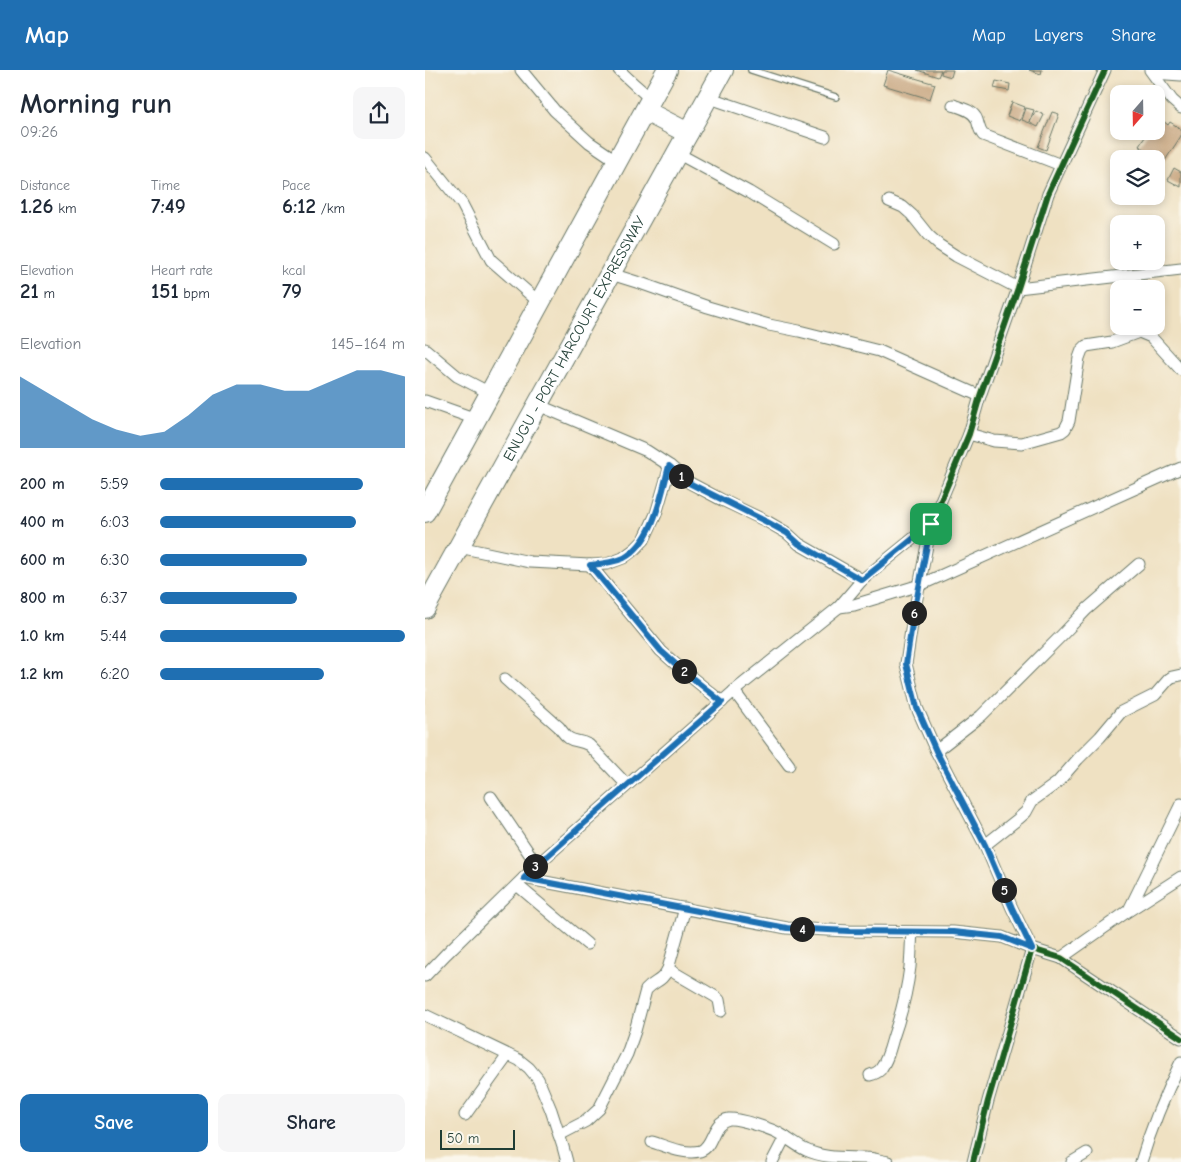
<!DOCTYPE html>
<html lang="en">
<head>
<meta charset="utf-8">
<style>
	body { margin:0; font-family:"Comic Neue",sans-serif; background:#f6f6f7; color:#1f2937; height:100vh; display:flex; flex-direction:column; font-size:19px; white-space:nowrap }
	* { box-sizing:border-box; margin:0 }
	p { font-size:16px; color:#747a83 }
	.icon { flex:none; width:28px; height:28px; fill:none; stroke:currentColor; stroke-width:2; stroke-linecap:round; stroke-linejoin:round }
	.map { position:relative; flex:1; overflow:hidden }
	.drawer { display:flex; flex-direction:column; background:#fff; width:425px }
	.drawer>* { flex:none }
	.needle { width:32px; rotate:200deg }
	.fabs { position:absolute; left:685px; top:15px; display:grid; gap:10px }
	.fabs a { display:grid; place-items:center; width:55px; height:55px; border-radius:10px; background:#fff; box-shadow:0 2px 8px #0003; font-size:25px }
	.scale { position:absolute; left:15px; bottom:12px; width:75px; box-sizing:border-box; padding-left:5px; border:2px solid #1f3d34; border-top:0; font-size:14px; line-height:18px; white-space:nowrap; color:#1f3d34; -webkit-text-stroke:4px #fbf7ec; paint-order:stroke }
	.pin { position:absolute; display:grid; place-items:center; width:42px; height:42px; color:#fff; margin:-21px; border-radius:10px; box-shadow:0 2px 8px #0006 }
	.km { position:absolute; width:25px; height:25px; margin:-12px; border-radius:50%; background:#222; color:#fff; font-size:14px; line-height:25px; text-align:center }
	.round { display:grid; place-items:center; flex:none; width:52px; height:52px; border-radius:10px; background:#f6f6f7 }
	.head { display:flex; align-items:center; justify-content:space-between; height:85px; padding:0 20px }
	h1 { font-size:28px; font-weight:700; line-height:38px }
	.figures { display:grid; grid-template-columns:repeat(3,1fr); gap:8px; height:85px; padding:5px 20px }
	.figures div { display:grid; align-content:center }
	.figures b { font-size:21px; font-weight:700 }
	.figures small { font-size:14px; font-weight:400 }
	.figures p { font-size:14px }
	.chart { height:140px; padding:10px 20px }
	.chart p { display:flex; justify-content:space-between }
	.chart svg { width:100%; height:90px; margin-top:5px; fill:#1f6fb2; opacity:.7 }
	.cta { display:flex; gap:10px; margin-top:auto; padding:10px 20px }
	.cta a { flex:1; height:58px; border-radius:10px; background:#1f6fb2; color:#fff; font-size:20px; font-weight:700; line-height:58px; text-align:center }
	.cta a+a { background:#f6f6f7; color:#1f2937 }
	ul { padding:0 20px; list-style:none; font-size:16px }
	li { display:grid; grid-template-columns:80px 60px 1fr; align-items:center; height:38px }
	li i { height:12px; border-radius:6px; background:#1f6fb2 }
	header { display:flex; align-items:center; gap:30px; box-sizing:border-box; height:70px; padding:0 25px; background:#1f6fb2; color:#fff }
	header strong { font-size:24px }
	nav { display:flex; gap:28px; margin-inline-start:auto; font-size:18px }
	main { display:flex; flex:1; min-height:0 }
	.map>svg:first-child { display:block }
</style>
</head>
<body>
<header>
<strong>Map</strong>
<nav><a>Map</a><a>Layers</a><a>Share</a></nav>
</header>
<main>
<section class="drawer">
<div class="head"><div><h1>Morning run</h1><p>09:26</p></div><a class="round"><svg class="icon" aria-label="share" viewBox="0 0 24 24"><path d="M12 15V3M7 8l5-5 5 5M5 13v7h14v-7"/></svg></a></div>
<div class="figures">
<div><p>Distance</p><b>1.26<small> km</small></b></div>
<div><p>Time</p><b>7:49</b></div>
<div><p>Pace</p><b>6:12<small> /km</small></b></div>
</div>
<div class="figures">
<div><p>Elevation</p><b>21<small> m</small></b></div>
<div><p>Heart rate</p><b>151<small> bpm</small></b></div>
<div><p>kcal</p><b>79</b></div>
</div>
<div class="chart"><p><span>Elevation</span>145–164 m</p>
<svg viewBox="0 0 160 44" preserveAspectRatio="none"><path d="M0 44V9L10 16L20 23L30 30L40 35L50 38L60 36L70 28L80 18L90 13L100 13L110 16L120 16L130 11L140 6L150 6L160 9V44z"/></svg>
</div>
<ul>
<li><b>200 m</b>5:59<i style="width:83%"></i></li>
<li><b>400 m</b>6:03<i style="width:80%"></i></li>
<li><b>600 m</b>6:30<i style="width:60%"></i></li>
<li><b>800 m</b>6:37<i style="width:56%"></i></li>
<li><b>1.0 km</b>5:44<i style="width:100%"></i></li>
<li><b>1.2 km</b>6:20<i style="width:67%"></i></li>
</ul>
<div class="cta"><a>Save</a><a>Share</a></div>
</section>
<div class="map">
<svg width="756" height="1092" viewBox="0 0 756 1092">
	<rect width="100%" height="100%" fill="#fbf7ec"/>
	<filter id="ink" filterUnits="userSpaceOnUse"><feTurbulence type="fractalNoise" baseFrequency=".02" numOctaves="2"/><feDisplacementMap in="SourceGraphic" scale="10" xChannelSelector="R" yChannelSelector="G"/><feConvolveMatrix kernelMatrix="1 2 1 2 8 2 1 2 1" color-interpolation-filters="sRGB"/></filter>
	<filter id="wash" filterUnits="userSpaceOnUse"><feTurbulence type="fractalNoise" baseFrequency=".0096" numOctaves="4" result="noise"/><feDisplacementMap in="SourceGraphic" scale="20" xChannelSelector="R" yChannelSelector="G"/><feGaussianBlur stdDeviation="1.12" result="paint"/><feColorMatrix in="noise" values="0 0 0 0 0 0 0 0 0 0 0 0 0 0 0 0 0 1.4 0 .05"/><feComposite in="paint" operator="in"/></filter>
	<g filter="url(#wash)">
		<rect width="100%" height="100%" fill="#efe1c2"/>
		<g id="blocks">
			<g fill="#cbab87">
				<path d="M463,0L510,14L505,29L458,15Z"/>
				<path d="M492,0H516L513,7Z"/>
				<path d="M517,0H528L526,7L516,4Z"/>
				<path d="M604,0H617L616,4Z"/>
				<path d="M571,11L585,14L584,21L569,18Z"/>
				<path d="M587,32L600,37L595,51L582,46Z"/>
				<path d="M601,38L609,40L605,52L611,41L619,45L613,57L605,53L597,50Z"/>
				<path d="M627,42L634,44L621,80L613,77Z"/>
				<path d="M737,50L743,55L745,52L756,59V66L739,92L714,76L724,61H731V59Z"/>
				<path d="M749,98L756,102V117L743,110Z"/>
			</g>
		</g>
	</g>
	<g filter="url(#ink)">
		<use href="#blocks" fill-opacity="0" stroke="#687666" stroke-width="1"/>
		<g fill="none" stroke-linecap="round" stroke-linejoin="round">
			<g stroke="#687666" stroke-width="8">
				<path id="service" d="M326,0L411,27"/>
			</g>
			<g stroke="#687666" stroke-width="13">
				<g id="minor">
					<path d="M96,0L130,41L164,72L192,91"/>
					<path d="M194,0L210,15L226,29"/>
					<path d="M725,0L747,30L756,38"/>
					<path d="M728,3L756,5"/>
					<path d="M282,27L400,67"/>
					<path d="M528,35C537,38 549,41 552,50C554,56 554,60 558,65L636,95"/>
					<path d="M252,83L324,122L409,174"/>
					<path d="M0,88L37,134L66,190L115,233"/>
					<path d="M464,131L478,137L487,145L503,165L514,175L531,186L593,218L756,199"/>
					<path d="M186,204L218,214L283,237L344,255L374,261L454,281L555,326"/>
					<path d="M0,279L32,306L65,323"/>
					<path d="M0,331L51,349"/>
					<path d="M113,335L222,381L245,396L265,413L297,430L343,452L362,463L374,474L437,510"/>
					<path d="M544,364L569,371L597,373L636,362L640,359L644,351L654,288L657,280L661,276L687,272L714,262L726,267L756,300"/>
					<path d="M34,477L105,492L165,495L182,494L198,488L210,479L219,470L231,444L245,396"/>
					<path d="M165,495L236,581L255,598L297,632"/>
					<path d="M414,537L429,535L495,515L756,398"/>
					<path d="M80,609L134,657C147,676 149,667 164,675L202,715"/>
					<path d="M309,621L364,695"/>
					<path d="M511,681L556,646L637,565L662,539L714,494"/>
					<path d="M66,727L112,795"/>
					<path d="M560,775L593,749L601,742L607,731L632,713L653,689L675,667L696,642L730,625L744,609L747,607L756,605"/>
					<path d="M99,808L362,858L424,861L528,862L577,867L607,879L636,888L756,968"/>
					<path d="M92,815L162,874"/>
					<path d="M704,840L756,734"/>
					<path d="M636,888L703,841L756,807"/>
					<path d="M243,899L291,927L294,930L296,941"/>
					<path d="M0,906L21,884L112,795L309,621L414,537L437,510L506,454"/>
					<path d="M0,945L94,990L104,998L113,1009L126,1040L138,1077L142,1092"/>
					<path d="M445,1005C449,1004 452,1003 455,1000C462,991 465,979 468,968C476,945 482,921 485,897C486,885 486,873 487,862"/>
					<path d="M40,1045L83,985"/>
					<path d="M134,1065L161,1051L174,1039L202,984L210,961L221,920C230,910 236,913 243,899L260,838"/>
					<path d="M227,1072C241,1076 259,1085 275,1081C289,1077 286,1052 304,1049C313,1048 347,1059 355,1064C364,1069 372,1076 381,1080C400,1089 420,1087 441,1088C448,1088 456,1091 463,1092"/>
					<path d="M347,1092L360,1067"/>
					<path d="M548,1092L563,1031L607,879L587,838L560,775L511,681L492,638L481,594L487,554L506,454L544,364L555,326L593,218L623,124L680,0"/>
					<path d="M647,1092L662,1083"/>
					<path d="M716,1092C726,1058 740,1024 756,992"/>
				</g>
			</g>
			<g stroke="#687666" stroke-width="22">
				<g id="trunk">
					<path d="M220,41L263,63"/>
					<path d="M0,442L242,0"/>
					<path id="s1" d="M0,538L298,0"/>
				</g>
			</g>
			<use href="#service" stroke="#fff" stroke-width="5.5"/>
			<use href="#minor" stroke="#fff" stroke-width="11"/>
			<use href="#trunk" stroke="#fff" stroke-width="20"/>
			<g stroke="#fbf7ec" stroke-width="9">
				<g id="cycleway">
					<path d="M99,808L362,858L424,861L528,862L577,867L607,879L636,888L756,968"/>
					<path d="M548,1092L563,1031L607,879L587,838L560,775L511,681L492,638L481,594L487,554L506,454L544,364L555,326L593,218L623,124L680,0"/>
				</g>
			</g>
			<use href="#cycleway" stroke="#1b5e20" stroke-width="6"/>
		</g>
	</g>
	<g fill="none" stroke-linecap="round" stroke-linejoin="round" filter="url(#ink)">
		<g stroke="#fff" stroke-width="10">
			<path id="route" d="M244,396L264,413L342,452L362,463L374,474L437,510L506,454L487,554L481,594L492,638L511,681L560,775L587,838L607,879L577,867L528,862L424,861L362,858L99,808L112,795L297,632L255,598L236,581L165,495C176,494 188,493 199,488C229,471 236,426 244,396Z"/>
		</g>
		<use href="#route" stroke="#1f6fb2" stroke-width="6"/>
	</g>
	<g text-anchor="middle" stroke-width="4.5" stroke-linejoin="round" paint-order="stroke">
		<g font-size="15" fill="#1f3d34" stroke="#fbf7ec">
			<text dy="5" stroke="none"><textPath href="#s1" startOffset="308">ENUGU - PORT HARCOURT EXPRESSWAY</textPath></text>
		</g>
	</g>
</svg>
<div class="fabs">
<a><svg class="needle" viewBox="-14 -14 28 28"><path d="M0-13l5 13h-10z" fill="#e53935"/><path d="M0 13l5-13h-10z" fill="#747a83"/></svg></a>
<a><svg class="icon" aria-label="layers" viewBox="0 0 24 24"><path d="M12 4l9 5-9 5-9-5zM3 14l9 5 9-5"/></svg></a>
<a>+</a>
<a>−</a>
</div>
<div class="scale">50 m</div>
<div class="pin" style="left:506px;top:454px;background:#1e9e55"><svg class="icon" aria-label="arrive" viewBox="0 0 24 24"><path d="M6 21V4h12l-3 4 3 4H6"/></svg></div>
<b class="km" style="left:256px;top:406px">1</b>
<b class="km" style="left:259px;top:601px">2</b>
<b class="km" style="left:110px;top:796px">3</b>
<b class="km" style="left:377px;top:859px">4</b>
<b class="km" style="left:579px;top:820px">5</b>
<b class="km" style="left:489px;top:543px">6</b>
</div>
</main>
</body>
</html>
